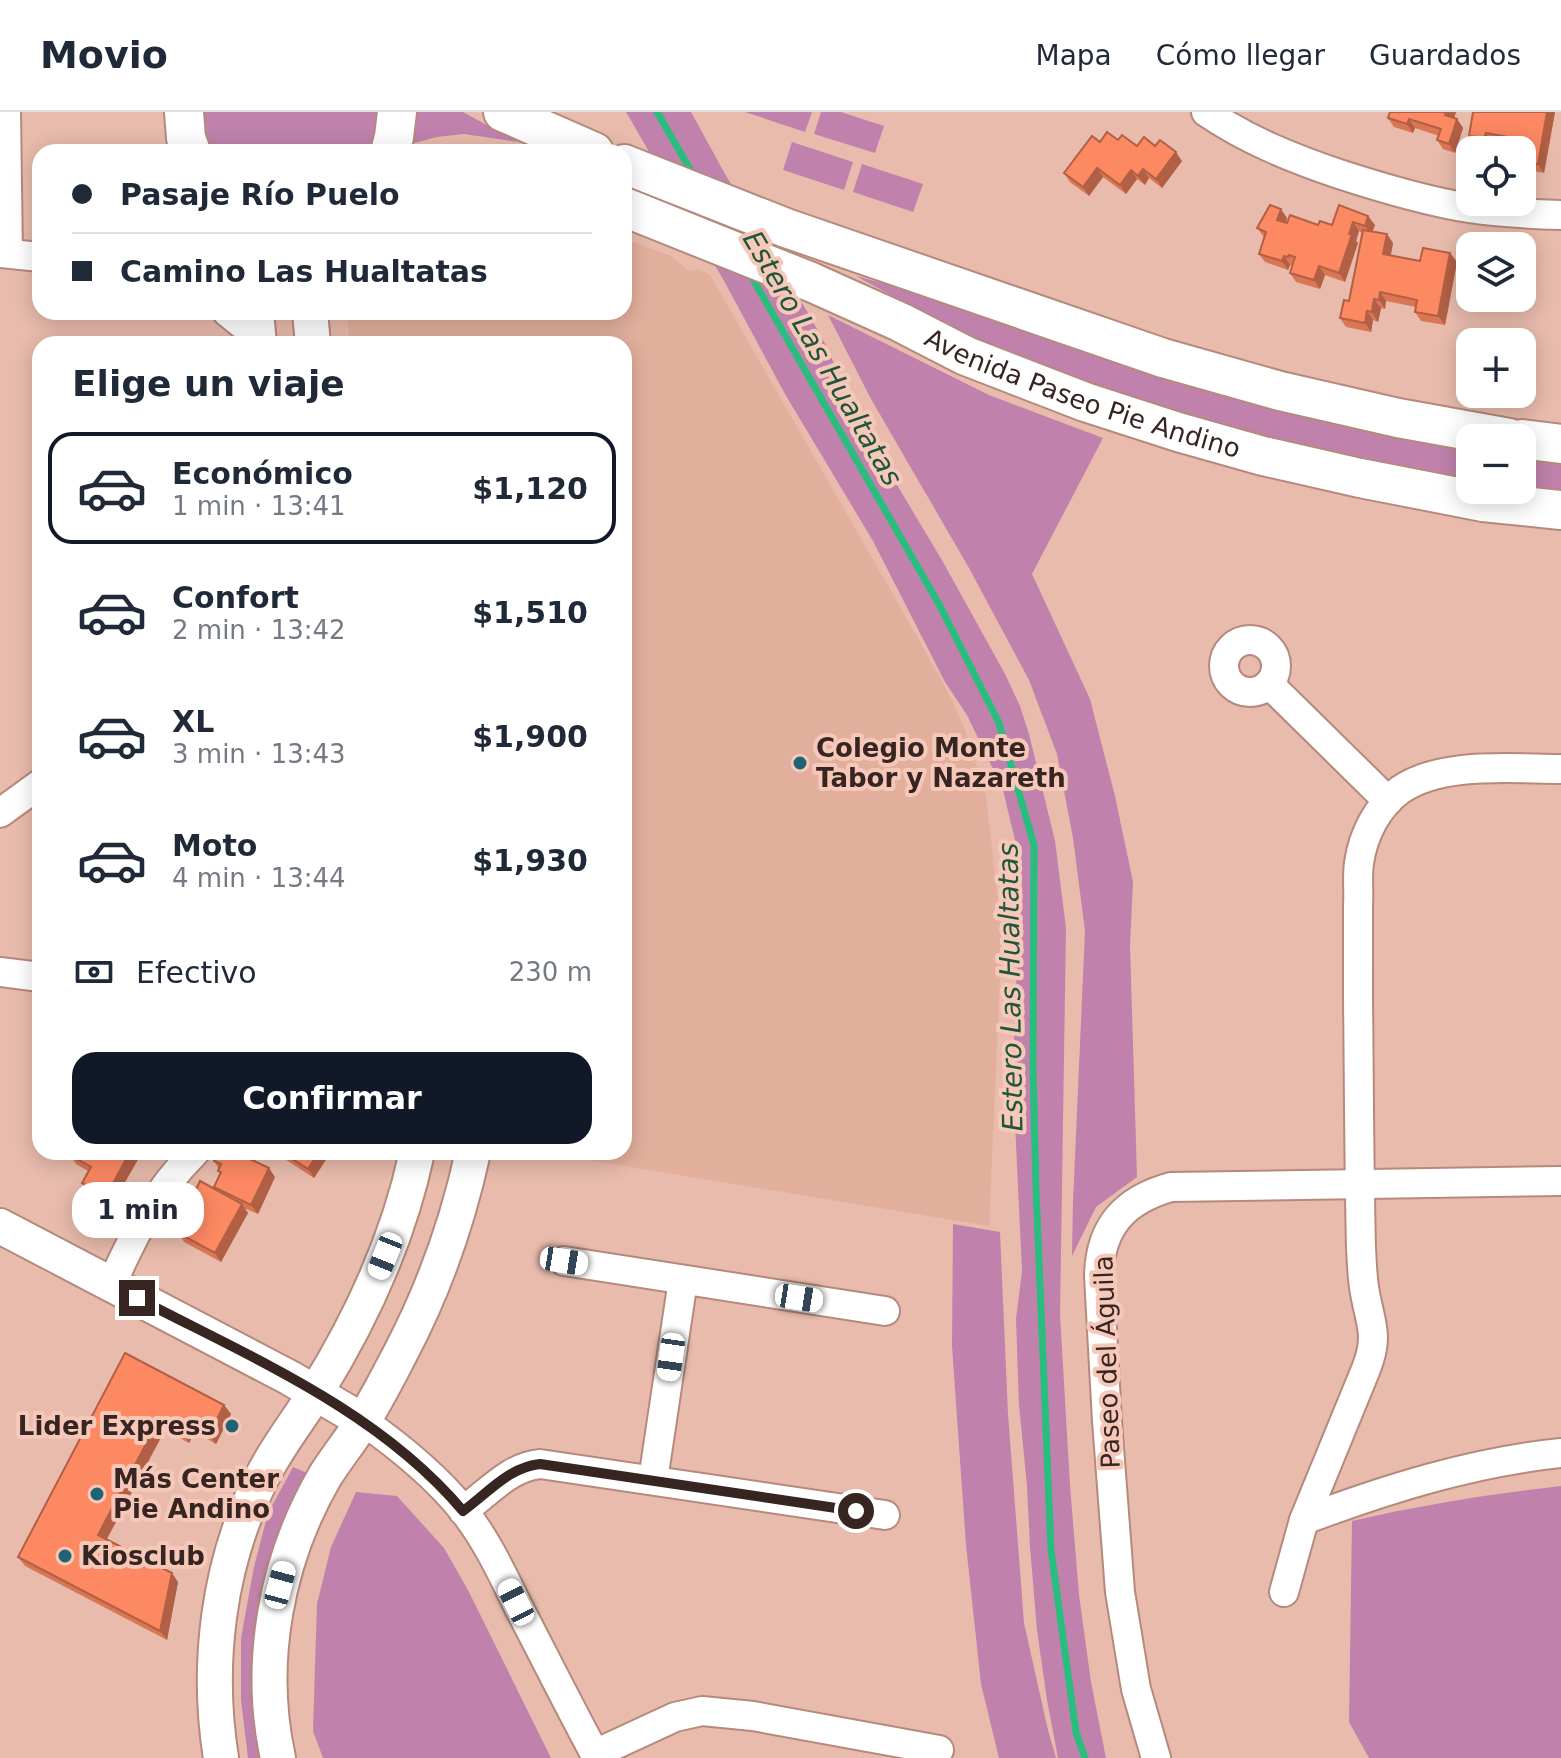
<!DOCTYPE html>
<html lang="es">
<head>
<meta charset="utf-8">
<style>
	body { margin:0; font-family:"DejaVu Sans",sans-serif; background:#f2f2f3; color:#1f2937; height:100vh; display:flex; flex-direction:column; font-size:30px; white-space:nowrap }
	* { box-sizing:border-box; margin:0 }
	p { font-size:26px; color:#747a83 }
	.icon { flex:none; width:44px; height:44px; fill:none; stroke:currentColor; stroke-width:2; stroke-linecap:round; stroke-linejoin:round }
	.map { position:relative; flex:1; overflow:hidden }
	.drawer { position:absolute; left:32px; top:224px; width:600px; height:824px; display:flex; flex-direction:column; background:#fff; border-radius:24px; box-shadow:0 4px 20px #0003 }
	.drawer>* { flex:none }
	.top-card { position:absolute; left:32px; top:32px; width:600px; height:176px; border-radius:24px; box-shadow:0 4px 20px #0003; display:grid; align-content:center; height:176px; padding:0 40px; background:#fff }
	.controls { position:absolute; left:1456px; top:24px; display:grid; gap:16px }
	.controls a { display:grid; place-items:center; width:80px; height:80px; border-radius:16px; background:#fff; box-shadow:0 4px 20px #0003; font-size:40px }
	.end { position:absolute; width:36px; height:36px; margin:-18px; border:10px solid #362520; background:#fff; box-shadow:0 0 0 4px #fff }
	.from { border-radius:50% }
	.bubble { position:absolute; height:56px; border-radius:24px; background:#fff; box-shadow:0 4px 20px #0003; font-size:26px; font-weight:600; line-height:56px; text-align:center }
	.car { position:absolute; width:24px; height:48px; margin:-24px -12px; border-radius:10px; box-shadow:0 0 6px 2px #0007; background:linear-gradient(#fff 24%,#345 0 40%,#fff 0 76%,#345 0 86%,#fff 0) }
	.top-card b { display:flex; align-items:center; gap:28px; height:76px; font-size:30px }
	.top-card b+b { border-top:2px solid #e0e1e3 }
	.top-card i { width:20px; height:20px; background:#1f2937 }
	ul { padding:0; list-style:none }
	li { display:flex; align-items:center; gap:24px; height:112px; margin:0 16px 12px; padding:0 24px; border:4px solid transparent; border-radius:24px }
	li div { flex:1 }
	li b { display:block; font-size:30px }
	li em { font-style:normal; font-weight:600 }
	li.current { border-color:#111827 }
	li>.icon { width:72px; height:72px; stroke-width:1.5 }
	h2 { padding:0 40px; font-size:36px; line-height:96px }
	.pay { display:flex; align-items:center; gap:20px; height:88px; padding:0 40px; font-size:30px }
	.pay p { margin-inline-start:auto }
	.cta { display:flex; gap:16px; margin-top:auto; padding:16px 40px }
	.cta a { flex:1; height:92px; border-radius:24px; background:#111827; color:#fff; font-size:32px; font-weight:600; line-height:92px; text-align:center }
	header { display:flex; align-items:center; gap:48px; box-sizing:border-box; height:112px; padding:0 40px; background:#fff; border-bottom:2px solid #e0e1e3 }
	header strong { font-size:38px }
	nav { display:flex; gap:44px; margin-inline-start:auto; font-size:28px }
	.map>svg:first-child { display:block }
	.built { fill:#e2af9d }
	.green { fill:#c082ac }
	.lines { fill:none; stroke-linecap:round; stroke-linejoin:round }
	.stream { stroke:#29bd7e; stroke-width:7 }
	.minor-casing { stroke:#b58a7c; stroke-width:32 }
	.tertiary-casing { stroke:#b58a7c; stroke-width:38 }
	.secondary-casing { stroke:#b58a7c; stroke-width:42 }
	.minor { stroke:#fff; stroke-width:28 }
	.tertiary { stroke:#fff; stroke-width:34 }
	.secondary { stroke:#fff; stroke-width:38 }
	.wall { fill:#da7654 }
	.shaded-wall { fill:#b16045 }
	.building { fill:#fd8962; stroke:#b16045; stroke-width:2 }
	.route { stroke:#362520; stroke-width:10 }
	.poi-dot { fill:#1f6375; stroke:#f6c8b9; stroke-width:3 }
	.labels { text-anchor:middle; stroke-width:8; stroke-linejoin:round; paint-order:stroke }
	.street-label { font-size:26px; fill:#362520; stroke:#f6c8b9 }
	.poi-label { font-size:26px; font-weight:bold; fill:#362520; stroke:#f6c8b9; text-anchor:start }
	.water-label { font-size:28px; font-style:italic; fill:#1f553a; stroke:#f6c8b9 }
</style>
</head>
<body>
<header>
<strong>Movio</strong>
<nav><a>Mapa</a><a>Cómo llegar</a><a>Guardados</a></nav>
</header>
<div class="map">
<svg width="1561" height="1646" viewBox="0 0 1561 1646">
	<rect width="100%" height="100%" fill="#e8bbac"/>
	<polygon class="built" points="624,127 671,144 689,159 698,157 710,163 918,526 951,586 965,618 986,684 1002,824 989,1114 540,1040 624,1040 624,232 350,232 348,214 349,200 624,200"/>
	<g class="green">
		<polygon points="194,0 386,0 378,40 203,40"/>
		<polygon points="411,0 463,0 518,30 464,22 437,25 407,33"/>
		<polygon points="626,0 691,0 725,62 808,201 827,235 848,285 866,321 943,450 1005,562 1020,594 1029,622 1055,729 1066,816 1060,1203 1070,1373 1079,1483 1091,1570 1106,1646 1058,1646 1047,1588 1037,1518 1030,1435 1027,1374 1019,1293 1016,1207 1022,1159 1015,1011 1014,909 1022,775 1020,749 1003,678 967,603 945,570 873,429 785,282 723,167"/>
		<polygon points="745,0 812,0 805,20"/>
		<polygon points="821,0 841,0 884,14 875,41 814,22"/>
		<polygon points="792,30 853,50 844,78 783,58"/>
		<polygon points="862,52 923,72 913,100 853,80"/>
		<polygon points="856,164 1470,331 1470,373 1298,338 1002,244"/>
		<polygon points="828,203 989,283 1103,326 1032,462 1090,587 1115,684 1133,770 1130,833 1137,1065 1096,1095 1072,1144 1073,1090 1085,819 1073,726 1057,642 1029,568 969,456 871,287"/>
		<polygon points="1522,340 1561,344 1561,385 1522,378"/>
		<polygon points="953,1112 1000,1120 1008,1302 1024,1511 1048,1618 1056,1646 999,1646 981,1572 966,1433 952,1234"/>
		<polygon points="293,1355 307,1361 284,1408 268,1458 264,1646 248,1646 241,1588 241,1526 254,1455 268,1401"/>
		<path d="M 1561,1374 L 1561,1646 L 1369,1646 L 1349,1610 L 1352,1409 C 1421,1393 1491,1382 1561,1374 Z"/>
		<polygon points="356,1380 397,1384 444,1436 469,1480 551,1646 323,1646 313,1619 317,1492 331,1435"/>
	</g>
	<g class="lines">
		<g class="stream">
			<polyline points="657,0 694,64"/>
			<polyline points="750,162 940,494 999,611 1034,733 1033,954 1036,1076 1051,1438 1076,1620 1085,1646"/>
		</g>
		<g class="minor-casing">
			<g id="minor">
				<polyline points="6,0 8,141"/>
				<path d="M 1206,0 C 1247,28 1292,46 1339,62 C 1382,76 1425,89 1469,96 C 1500,101 1530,102 1561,103"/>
				<polyline points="0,141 40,145"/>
				<polyline points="227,200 257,224"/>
				<circle cx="1250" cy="554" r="26"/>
				<polyline points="1269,572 1388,689"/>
				<polyline points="0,701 40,672"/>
				<polyline points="0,860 40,865"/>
				<polyline points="564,1149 885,1199"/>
				<path d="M 111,1173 C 135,1121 154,1081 195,1040"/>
				<path d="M 363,1309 C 400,1335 435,1363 463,1398 C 486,1427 502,1461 518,1494 C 544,1544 570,1596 597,1646"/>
				<polyline points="653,1368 683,1168"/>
				<path d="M 463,1399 C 488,1381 509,1355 540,1352 L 885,1403"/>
				<path d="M 1304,1408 C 1387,1377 1472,1350 1561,1341"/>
				<path d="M 1284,1480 L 1304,1408 L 1366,1257 C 1379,1224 1371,1214 1365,1181 C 1362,1166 1362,1151 1361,1136 C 1359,1052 1359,969 1358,885 C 1358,855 1358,824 1358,794 C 1359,780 1357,765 1359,751 C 1363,723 1377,695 1400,678 C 1442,649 1511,657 1561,657"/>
				<polyline points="595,1642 675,1605 702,1599 753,1604 939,1638"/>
				<path d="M 1156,1646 L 1136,1577 L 1120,1480 L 1107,1309 L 1099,1164 C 1100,1115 1124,1088 1171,1075 L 1561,1069"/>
			</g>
		</g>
		<g class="tertiary-casing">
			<g id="tertiary">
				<polyline points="256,200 259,232"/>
				<polyline points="310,200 313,232"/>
				<polyline points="0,1114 290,1266 363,1309"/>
				<path d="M 221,1646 C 206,1553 218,1452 261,1367 C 276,1336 298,1309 316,1280 C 362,1206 399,1125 417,1040"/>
				<path d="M 278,1646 C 257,1551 276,1448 325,1364 C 337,1345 351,1328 363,1309 C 377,1287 389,1263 401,1240 C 434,1177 458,1109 473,1040"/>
			</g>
		</g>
		<g class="secondary-casing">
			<g id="secondary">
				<polyline points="184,0 186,26 191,40"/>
				<polyline points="503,0 594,40"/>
				<polyline points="390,40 394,25 397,0"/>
				<polyline points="624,52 786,116 1163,246 1280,279 1398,306 1509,326"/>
				<path id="s1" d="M 624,95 L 811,170 L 900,210 L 966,244 L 1085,290 L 1178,320 L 1263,344 L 1360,366 L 1483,390 L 1561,398"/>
				<polyline points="1522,327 1561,332"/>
			</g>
		</g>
		<use href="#minor" class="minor"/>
		<use href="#tertiary" class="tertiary"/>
		<use href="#secondary" class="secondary"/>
	</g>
	<g class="wall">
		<polygon points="1390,0 1456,0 1454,6 1457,7 1463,16 1455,41 1443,37 1437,28 1439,24 1415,16 1413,21 1394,15 1388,6"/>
		<polygon points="1555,0 1544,61 1523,57 1522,38 1517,34 1492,30 1491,36 1475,33 1469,24"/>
		<polygon points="1118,28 1137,34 1155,34 1182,49 1162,76 1149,66 1145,73 1137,67 1126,82 1103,65 1089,84 1070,70 1064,61 1100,30"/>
		<polygon points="1339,93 1375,113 1372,120 1393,131 1391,143 1420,149 1450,141 1457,150 1445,213 1421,209 1415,200 1416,195 1386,189 1385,197 1381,196 1378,210 1373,208 1371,220 1346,215 1340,206 1349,189 1362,121 1359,119 1356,129 1358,131 1345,170 1325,163 1320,177 1296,170 1290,161 1292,154 1290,153 1288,158 1265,150 1259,142 1264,125 1257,116 1287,106 1286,110 1332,113"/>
		<polygon points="274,1040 331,1040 314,1066"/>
		<polygon points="141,1042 112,1093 88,1080 82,1071 88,1059 76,1052 70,1043"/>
		<polygon points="214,1049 275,1065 258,1102 244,1096 248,1101 221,1150 184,1130 178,1121 182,1114 176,1111 170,1102 182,1089 195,1080 216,1078 214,1075 220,1062 218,1059 219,1057"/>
		<polygon points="125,1241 224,1293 231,1302 216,1332 195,1320 189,1331 165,1318 107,1427 178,1470 167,1528 25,1454 18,1445"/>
	</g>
	<g class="shaded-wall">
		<polygon points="1446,0 1456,0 1452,12 1445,3"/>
		<polygon points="1547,0 1555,0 1544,61 1538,52"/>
		<polygon points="1409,7 1415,16 1413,21 1407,12"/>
		<polygon points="1457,7 1463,16 1455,41 1449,32"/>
		<polygon points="1486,21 1492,30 1491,36 1484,26"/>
		<polygon points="1176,40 1182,49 1162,76 1156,67"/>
		<polygon points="1097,56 1103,65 1089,84 1083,75"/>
		<polygon points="1143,57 1149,66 1145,73 1138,64"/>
		<polygon points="1131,58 1137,67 1126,82 1120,73"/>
		<polygon points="1281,97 1287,106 1284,117 1277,108"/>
		<polygon points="1368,104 1375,113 1371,123 1365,114"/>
		<polygon points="1353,110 1359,119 1356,129 1358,131 1345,170 1339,161"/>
		<polygon points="1387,122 1393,131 1389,151 1383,142"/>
		<polygon points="1450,141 1457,150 1445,213 1438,204"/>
		<polygon points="1284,144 1290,153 1288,158 1282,149"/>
		<polygon points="1319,154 1325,163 1320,177 1314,168"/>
		<polygon points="1380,180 1386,189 1385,197 1379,188"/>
		<polygon points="1374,187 1381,196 1378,210 1372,200"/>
		<polygon points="1367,199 1373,208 1371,220 1365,211"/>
		<polygon points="130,1040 140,1040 141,1042 112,1093 106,1084"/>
		<polygon points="319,1040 331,1040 314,1066 308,1057"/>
		<polygon points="269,1056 275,1065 258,1102 251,1093"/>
		<polygon points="242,1092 248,1101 221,1150 215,1141"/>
		<polygon points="224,1293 231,1302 216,1332 209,1323"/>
		<polygon points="158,1309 165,1318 104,1432 98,1423"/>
		<polygon points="188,1311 195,1320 189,1331 183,1322"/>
		<polygon points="172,1461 178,1470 167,1528 160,1519"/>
	</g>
	<g class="building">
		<polygon points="1390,0 1446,0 1445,3 1457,7 1449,32 1437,28 1441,17 1409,7 1407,12 1388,6"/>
		<polygon points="1473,0 1547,0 1538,52 1522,49 1522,38 1518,38 1520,30 1514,29 1514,26 1486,21 1484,26 1469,24"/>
		<polygon points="1107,20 1118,28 1122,23 1137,34 1144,25 1155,34 1160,28 1176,40 1156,67 1143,57 1138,64 1131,58 1120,73 1097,56 1083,75 1064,61 1092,24 1100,30"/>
		<polygon points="1270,93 1281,97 1277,108 1287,111 1290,103 1318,113 1320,109 1332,113 1339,93 1368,104 1365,114 1353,110 1349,122 1352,122 1339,161 1319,154 1314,168 1290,161 1295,145 1289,143 1288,145 1284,144 1282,149 1259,142 1266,120 1257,116"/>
		<polygon points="1363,118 1387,122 1383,142 1420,149 1423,136 1450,141 1438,204 1415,200 1417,188 1380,180 1379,188 1374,187 1372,200 1367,199 1365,211 1340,206 1344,188 1349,189"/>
		<polygon points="71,1040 130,1040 106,1084 82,1071 91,1055 70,1043"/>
		<polygon points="218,1040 235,1040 269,1056 251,1093 214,1075 221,1060 218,1059 221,1052 214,1049"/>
		<polygon points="282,1040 319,1040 308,1057"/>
		<polygon points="200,1069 242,1092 215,1141 178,1121 184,1109 170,1102 178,1087 182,1089 189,1077 195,1080"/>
		<polygon points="125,1241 224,1293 209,1323 188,1311 183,1322 158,1309 98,1423 172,1461 160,1519 18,1445"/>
	</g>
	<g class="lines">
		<path class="route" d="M 137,1186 C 252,1246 378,1298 463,1399 C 488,1381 509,1355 540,1352 L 856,1399"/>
	</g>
	<g class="poi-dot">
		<circle cx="800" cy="651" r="8"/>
		<circle cx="232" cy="1314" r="8"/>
		<circle cx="97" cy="1382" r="8"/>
		<circle cx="65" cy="1444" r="8"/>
	</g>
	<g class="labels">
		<g class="street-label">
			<text dy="9" stroke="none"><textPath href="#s1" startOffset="496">Avenida Paseo Pie Andino</textPath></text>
			<text transform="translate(1107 1250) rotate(-92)" y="9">Paseo del Águila</text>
		</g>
		<g class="poi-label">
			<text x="816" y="645">Colegio Monte<tspan x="816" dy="30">Tabor y Nazareth</tspan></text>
			<text x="216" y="1323" text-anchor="end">Lider Express</text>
			<text x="113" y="1376">Más Center<tspan x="113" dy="30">Pie Andino</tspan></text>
			<text x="81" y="1453">Kiosclub</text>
		</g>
		<g class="water-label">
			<text transform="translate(823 246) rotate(60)" y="10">Estero Las Hualtatas</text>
			<text transform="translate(1010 875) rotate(-91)" y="10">Estero Las Hualtatas</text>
		</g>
	</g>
</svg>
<div class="controls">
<a><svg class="icon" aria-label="locate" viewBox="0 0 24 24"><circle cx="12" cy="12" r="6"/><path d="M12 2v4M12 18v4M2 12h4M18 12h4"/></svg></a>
<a><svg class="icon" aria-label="layers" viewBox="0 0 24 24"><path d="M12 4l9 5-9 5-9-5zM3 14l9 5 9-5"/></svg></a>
<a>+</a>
<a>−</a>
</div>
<i class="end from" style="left:856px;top:1399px"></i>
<i class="end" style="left:137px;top:1186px"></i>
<div class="bubble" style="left:72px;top:1070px;width:132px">1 min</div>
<i class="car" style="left:385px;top:1144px;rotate:202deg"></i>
<i class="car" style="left:564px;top:1149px;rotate:99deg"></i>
<i class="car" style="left:799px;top:1186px;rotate:99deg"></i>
<i class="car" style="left:671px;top:1245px;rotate:188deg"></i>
<i class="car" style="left:280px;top:1473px;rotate:15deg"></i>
<i class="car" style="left:516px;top:1490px;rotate:333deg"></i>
<div class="top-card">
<b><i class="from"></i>Pasaje Río Puelo</b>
<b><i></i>Camino Las Hualtatas</b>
</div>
<section class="drawer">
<h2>Elige un viaje</h2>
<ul>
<li class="current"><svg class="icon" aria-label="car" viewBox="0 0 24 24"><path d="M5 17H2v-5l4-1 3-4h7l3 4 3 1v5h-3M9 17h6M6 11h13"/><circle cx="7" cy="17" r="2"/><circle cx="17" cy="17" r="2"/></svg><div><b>Económico</b><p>1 min · 13:41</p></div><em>$1,120</em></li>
<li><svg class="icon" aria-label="car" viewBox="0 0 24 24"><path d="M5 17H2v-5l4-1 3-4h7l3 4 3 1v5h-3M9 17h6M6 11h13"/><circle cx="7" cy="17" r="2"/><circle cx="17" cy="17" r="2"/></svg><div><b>Confort</b><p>2 min · 13:42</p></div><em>$1,510</em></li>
<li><svg class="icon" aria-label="car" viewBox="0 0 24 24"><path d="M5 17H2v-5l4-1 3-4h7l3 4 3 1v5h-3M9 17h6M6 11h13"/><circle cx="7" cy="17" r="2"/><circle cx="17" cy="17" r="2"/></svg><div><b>XL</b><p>3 min · 13:43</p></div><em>$1,900</em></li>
<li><svg class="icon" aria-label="car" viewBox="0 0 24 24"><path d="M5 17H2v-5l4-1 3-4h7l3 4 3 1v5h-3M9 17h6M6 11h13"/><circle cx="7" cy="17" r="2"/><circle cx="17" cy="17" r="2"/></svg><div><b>Moto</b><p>4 min · 13:44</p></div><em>$1,930</em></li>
</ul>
<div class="pay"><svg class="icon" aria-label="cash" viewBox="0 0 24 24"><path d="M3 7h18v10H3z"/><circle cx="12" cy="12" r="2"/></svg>Efectivo<p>230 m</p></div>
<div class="cta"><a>Confirmar</a></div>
</section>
</div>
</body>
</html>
